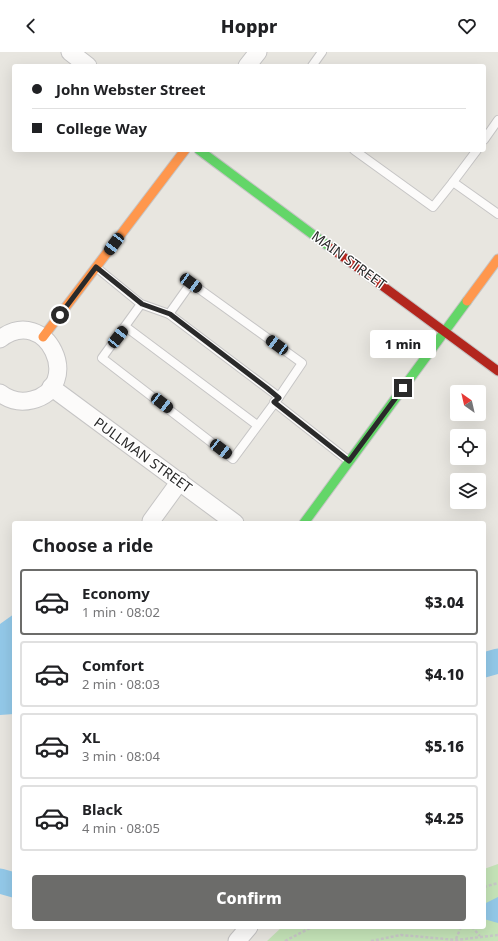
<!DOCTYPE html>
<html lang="en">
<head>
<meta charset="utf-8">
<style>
	body { margin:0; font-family:"Noto Sans",sans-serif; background:#f2f2f2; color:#202124; height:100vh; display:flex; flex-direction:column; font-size:15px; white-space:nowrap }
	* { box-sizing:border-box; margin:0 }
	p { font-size:13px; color:#757577 }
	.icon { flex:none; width:22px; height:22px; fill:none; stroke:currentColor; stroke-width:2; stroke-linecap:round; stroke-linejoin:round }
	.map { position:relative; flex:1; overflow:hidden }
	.drawer { position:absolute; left:12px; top:469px; width:474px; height:408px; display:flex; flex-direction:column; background:#fff; border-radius:4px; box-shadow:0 4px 16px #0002 }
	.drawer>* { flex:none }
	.guide { position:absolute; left:12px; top:12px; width:474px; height:88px; border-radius:4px; box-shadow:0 4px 16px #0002; display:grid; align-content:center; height:88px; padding:0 20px; background:#fff }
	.needle { width:26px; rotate:326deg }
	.fabs { position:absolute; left:450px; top:333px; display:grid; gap:8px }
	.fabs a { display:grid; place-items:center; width:36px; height:36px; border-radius:4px; background:#fff; box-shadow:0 4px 16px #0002; font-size:20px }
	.end { position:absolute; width:18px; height:18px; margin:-9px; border:5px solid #2a2a2a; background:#fff; box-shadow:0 0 0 2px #fff }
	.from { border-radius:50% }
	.bubble { position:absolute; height:28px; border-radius:4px; background:#fff; box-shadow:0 4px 16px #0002; font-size:13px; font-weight:800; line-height:28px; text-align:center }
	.car { position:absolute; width:12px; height:24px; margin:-12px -6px; border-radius:5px; box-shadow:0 0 3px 1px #0007; background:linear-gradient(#222 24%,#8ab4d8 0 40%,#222 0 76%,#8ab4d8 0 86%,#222 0) }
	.guide b { display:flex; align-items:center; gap:14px; height:38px; font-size:15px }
	.guide b+b { border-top:1px solid #e0e0e0 }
	.guide i { width:10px; height:10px; background:#202124 }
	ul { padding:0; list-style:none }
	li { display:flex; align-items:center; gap:12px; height:66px; margin:0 8px 6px; padding:0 12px; border:2px solid #e0e0e0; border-radius:4px }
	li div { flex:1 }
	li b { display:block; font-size:15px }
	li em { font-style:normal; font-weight:800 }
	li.current { border-color:#6c6c6a }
	li>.icon { width:36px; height:36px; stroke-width:1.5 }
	h2 { padding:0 20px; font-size:18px; line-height:48px }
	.cta { display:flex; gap:8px; margin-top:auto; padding:8px 20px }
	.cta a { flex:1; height:46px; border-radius:4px; background:#6c6c6a; color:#fff; font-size:16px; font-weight:800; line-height:46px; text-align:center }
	header { display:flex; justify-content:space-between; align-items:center; height:52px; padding:0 20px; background:#fff; font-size:18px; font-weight:800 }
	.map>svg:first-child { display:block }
	.green { fill:#c5e4b8 }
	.water { fill:#93c9e9 }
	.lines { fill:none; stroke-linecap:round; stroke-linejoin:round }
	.river { stroke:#93c9e9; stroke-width:25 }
	.lane-casing { stroke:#c6c5c5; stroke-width:10 }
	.street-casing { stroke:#c6c5c5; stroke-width:19 }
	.fast-casing { stroke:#c6c5c5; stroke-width:11 }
	.slow-casing { stroke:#c6c5c5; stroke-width:11 }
	.jam-casing { stroke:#c6c5c5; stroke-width:11 }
	.path { stroke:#c8c8c7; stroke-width:2.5; stroke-dasharray:3 2; stroke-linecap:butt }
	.lane { stroke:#fcfbfa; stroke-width:8 }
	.street { stroke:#fcfbfa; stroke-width:17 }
	.fast { stroke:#63d668; stroke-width:9 }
	.slow { stroke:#ff974d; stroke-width:9 }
	.jam { stroke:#b3261e; stroke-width:9 }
	.route { stroke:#2a2a2a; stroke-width:5 }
	.labels { text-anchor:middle; stroke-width:3; stroke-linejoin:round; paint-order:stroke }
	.street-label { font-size:14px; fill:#2a2a2a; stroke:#fff }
</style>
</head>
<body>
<header><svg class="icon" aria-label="back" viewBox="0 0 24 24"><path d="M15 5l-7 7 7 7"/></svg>Hoppr<svg class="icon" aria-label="heart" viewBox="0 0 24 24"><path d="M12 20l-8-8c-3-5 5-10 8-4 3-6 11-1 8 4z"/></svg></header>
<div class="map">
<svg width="498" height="889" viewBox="0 0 498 889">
	<rect width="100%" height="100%" fill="#e8e6e0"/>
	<polygon class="green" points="498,812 498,889 267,889 282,875 484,875 484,817"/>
	<g class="water">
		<polygon points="14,562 14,662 0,663 0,572"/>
		<polygon points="498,845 498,871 484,867 484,852"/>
	</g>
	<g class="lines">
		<g class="river">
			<polyline points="484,613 498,609"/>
			<polyline points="0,829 14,833"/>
		</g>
		<g class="lane-casing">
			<g id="lane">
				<polyline points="312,14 322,0"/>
				<polyline points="484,88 498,68"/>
				<polyline points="354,98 433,155 453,130"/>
				<polyline points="477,98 453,130 498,162"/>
				<polyline points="97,216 141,252 102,306 233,407 279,345 302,311 191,231 169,262 141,252"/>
				<polyline points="169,262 279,345"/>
				<polyline points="126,275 257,373"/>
				<polyline points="274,350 349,409"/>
			</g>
		</g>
		<g class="street-casing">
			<g id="street">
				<polyline points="70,0 88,14"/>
				<polyline points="247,14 258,0"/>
				<path d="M 0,287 C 47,251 85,335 32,348 C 20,351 9,348 0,341"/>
				<polyline points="51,335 235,471"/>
				<polyline points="151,469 180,429"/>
				<polyline points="237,889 249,875"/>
			</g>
		</g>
		<g class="fast-casing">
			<g id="fast">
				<polyline points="199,98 331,196"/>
				<polyline points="304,471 467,249"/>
			</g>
		</g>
		<g class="slow-casing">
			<g id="slow">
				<polyline points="467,249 498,207"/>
				<polyline points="43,285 185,98"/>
			</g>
		</g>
		<g class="jam-casing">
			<polyline id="jam" points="331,196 498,319"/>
		</g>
		<g class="path">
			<polyline points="484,835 498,831"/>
			<polyline points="472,875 480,884"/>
			<polyline points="456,887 461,875"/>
			<polyline points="285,889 312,875"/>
			<polyline points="371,889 401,883 456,888 498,883"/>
		</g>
		<use href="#lane" class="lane"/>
		<use href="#street" class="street"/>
		<use href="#fast" class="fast"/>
		<use href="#slow" class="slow"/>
		<use href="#jam" class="jam"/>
	</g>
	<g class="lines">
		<polyline class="route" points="60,263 96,215 142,252 170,262 267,336 279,346 274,350 349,409 403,336"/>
	</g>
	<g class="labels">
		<g class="street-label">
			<text transform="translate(349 208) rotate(36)" y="5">MAIN STREET</text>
			<text transform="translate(143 403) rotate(36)" y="5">PULLMAN STREET</text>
		</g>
	</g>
</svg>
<div class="fabs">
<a><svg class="needle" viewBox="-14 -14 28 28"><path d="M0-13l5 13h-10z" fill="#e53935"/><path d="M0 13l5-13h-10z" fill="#757577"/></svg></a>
<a><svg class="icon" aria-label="locate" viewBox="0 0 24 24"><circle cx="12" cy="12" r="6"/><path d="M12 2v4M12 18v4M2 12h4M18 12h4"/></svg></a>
<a><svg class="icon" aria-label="layers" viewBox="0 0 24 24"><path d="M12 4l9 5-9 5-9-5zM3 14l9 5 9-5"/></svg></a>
</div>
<i class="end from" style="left:60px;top:263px"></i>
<i class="end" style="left:403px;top:336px"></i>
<div class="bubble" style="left:370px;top:278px;width:66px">1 min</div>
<i class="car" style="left:114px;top:192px;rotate:217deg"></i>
<i class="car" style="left:191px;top:231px;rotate:126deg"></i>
<i class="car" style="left:118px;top:285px;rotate:38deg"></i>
<i class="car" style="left:277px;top:293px;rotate:306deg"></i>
<i class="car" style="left:162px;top:351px;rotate:128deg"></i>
<i class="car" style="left:221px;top:397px;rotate:128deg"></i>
<div class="guide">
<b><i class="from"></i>John Webster Street</b>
<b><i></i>College Way</b>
</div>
<section class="drawer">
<h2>Choose a ride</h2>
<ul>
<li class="current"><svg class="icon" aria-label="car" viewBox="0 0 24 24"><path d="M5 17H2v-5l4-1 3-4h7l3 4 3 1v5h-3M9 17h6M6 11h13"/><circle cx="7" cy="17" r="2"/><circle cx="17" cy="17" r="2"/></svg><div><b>Economy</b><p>1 min · 08:02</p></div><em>$3.04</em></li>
<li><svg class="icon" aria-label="car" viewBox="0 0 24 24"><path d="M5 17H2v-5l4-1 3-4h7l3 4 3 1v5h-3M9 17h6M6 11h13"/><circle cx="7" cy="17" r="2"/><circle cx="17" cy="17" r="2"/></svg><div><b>Comfort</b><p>2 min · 08:03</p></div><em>$4.10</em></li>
<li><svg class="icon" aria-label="car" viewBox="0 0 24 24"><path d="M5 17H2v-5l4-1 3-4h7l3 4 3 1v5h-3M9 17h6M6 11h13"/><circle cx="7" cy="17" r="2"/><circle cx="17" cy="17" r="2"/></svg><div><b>XL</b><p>3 min · 08:04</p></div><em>$5.16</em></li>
<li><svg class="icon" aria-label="car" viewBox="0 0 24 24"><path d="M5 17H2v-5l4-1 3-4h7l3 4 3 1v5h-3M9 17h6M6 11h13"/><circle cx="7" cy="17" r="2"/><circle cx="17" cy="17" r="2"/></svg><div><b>Black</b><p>4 min · 08:05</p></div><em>$4.25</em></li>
</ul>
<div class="cta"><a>Confirm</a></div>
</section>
</div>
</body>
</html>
